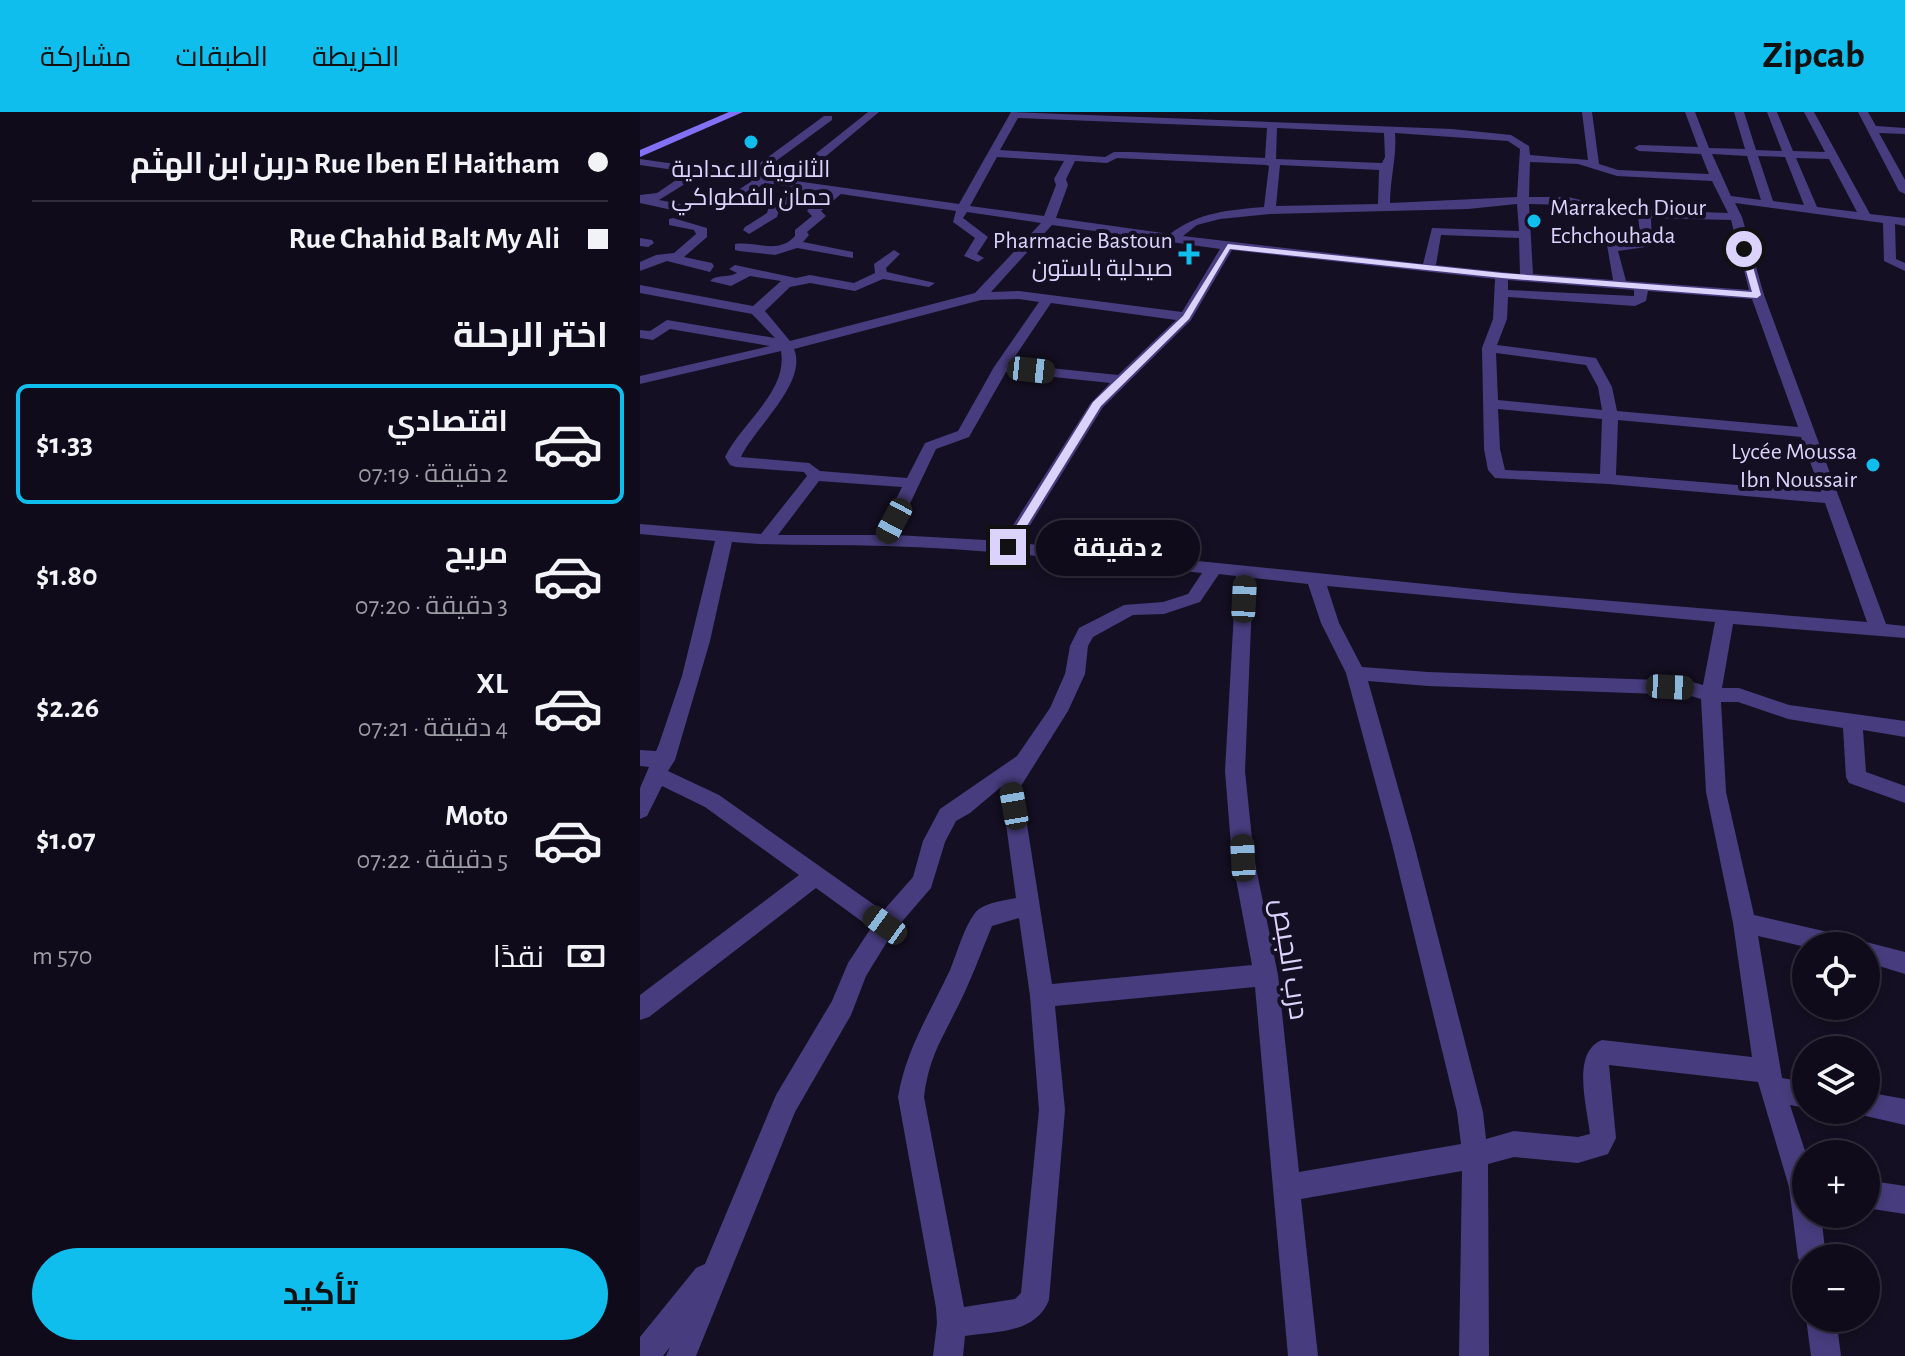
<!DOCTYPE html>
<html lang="ar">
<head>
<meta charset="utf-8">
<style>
	body { margin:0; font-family:"Alegreya Sans",Cairo,sans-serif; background:#1d1927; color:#f1f3f6; direction:rtl; height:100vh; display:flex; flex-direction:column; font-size:30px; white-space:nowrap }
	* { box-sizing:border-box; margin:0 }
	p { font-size:26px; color:#9b9ba2 }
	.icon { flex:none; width:44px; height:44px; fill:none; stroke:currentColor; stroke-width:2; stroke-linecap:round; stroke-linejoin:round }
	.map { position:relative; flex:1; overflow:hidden; direction:ltr }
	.panel { display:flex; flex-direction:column; background:#0f0b1a; width:640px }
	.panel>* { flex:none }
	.guide { display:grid; align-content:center; height:176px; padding:0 32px; background:#0f0b1a }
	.controls { position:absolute; left:1152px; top:820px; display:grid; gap:16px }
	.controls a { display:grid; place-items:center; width:88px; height:88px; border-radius:50%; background:#0f0b1a; box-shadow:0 4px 12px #0003,0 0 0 2px #2f2b39; font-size:40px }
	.end { position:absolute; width:36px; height:36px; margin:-18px; border:10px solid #dcd3fc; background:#111; box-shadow:0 0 0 4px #111 }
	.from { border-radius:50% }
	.bubble { position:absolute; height:56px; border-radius:28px; background:#0f0b1a; box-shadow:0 4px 12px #0003,0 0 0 2px #2f2b39; font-size:26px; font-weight:700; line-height:56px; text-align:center; direction:rtl }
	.car { position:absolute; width:24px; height:48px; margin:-24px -12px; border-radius:10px; box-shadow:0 0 6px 2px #0007; background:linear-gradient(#222 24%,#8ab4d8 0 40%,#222 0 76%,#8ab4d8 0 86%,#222 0) }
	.guide b { display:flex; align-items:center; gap:28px; height:76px; font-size:30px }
	.guide b+b { border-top:2px solid #2f2b39 }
	.guide i { width:20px; height:20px; background:#f1f3f6 }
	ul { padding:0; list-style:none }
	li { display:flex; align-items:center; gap:24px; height:120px; margin:0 16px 12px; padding:0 16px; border:4px solid transparent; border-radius:12px }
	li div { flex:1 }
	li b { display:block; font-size:30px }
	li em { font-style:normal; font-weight:700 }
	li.current { border-color:#0fbeec }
	li>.icon { width:72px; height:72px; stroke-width:1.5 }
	h2 { padding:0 32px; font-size:36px; line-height:96px }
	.pay { display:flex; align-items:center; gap:20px; height:88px; padding:0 32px; font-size:30px }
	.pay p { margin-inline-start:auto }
	.cta { display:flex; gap:16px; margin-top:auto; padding:16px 32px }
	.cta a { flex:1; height:92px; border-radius:48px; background:#0fbeec; color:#111; font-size:32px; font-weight:700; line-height:92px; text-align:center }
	header { display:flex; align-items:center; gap:48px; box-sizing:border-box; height:112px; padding:0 40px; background:#0fbeec; color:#111 }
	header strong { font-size:38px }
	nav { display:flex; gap:44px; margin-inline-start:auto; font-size:28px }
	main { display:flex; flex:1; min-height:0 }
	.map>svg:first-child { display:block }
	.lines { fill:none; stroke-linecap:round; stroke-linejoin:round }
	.street { fill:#473d7e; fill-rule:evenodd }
	.secondary { fill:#8270f6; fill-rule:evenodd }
	.route { fill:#dcd3fc }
	.poi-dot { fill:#0fbeec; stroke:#140f22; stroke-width:3 }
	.labels { text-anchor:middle; stroke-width:8; stroke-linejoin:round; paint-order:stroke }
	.far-poi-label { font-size:24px; fill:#dcd3fc; stroke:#140f22; text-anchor:end }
	.street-label { font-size:28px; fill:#dcd3fc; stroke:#140f22 }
</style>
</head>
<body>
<header>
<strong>Zipcab</strong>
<nav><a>الخريطة</a><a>الطبقات</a><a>مشاركة</a></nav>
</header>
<main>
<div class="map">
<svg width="1265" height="1244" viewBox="0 0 1265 1244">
	<rect width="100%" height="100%" fill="#140f22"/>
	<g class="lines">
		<g class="street">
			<path d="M 228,0 L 239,0 L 156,69 L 319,92 L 371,0 L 812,17 L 871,23 L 889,34 L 890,43 L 948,48 L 942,0 L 952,0 L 959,52 L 978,58 L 1069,62 L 1061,42 L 999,39 L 994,36 L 999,33 L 1058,35 L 1045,0 L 1055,0 L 1069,36 L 1105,37 L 1094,0 L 1104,0 L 1116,38 L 1142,39 L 1127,0 L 1137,0 L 1153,39 L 1185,40 L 1164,0 L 1174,0 L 1230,102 L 1265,106 L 1265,114 L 1255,112 L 1256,147 L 1265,151 L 1265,159 L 1244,149 L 1243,111 L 1095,91 L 1102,105 L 1124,183 L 1246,512 L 1265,514 L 1265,526 L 1093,512 L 1082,576 L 1099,576 L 1149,593 L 1265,609 L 1265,625 L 1223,618 L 1226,660 L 1265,674 L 1265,691 L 1209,671 L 1206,665 L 1203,616 L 1148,607 L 1098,590 L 1081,590 L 1086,680 L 1114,803 L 1205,824 L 1213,827 L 1217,834 L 1166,835 L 1118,824 L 1142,966 L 1166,970 L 1166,996 L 1150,993 L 1166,1042 L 1166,1102 L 1181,1102 L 1186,1146 L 1166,1146 L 1166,1158 L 1158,1146 L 1149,1075 L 1118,970 L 969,953 L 976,1026 L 968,1042 L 938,1051 L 874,1045 L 848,1052 L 849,1244 L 819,1244 L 822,1059 L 661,1087 L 678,1244 L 648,1244 L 615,875 L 415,894 L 425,998 L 409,1188 C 395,1222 357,1219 325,1224 L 323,1244 L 293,1244 L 297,1211 L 296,1196 L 258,985 C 266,937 290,901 310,858 C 317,841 324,815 335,801 C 344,790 364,789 376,786 L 361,675 L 330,701 L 316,709 L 305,730 L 291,776 L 253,820 L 226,864 L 211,903 L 155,1000 L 56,1244 L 26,1244 L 30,1235 L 23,1244 L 0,1244 L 0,1225 L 56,1156 L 65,1152 L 136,983 L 192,889 L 208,851 L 231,816 L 176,776 L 9,905 L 0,908 L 0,883 L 159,763 L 65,695 L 22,674 L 7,704 L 0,707 L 0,676 L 9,655 L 0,654 L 0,638 L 16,639 L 19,632 L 42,564 L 75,429 L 0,422 L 0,412 L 121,422 L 167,364 L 164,360 L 96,355 L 90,353 L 85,345 C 101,311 148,280 141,239 L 0,272 L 0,264 L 130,234 L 30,217 L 13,228 L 0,226 L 0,218 L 10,219 L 27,208 L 135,226 L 112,202 L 0,181 L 0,173 L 113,194 L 141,169 L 110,164 L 91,174 L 70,169 C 76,162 88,166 97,161 L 89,157 L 95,153 L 156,166 L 170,163 L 214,171 L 235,161 L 234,152 L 254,138 L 260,142 L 246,156 L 247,160 L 295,171 L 289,175 L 243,167 L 215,179 L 170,171 L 150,175 L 125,199 L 150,229 L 335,181 L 401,111 L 327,100 L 323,106 L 348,125 L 337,142 L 344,146 L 338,150 L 324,144 L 335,126 L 313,110 L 316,99 L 201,82 L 181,99 L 186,104 L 167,120 L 169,123 L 163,130 L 213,140 L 213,146 L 157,136 L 135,143 L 99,139 L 95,138 L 95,132 C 117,129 138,143 155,124 L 155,118 L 172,104 L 167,99 L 169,96 L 189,80 L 166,77 L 139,98 L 137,105 L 109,122 L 103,118 L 105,115 L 127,101 L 129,94 L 154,75 L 125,71 L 98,88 L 61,88 L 57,87 L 57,83 L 92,82 L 112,69 L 61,62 L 19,88 L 45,93 L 45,99 L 41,100 L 0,91 L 0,83 L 17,81 L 48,60 L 0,53 L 0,47 L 105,62 L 184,4 L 192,4 L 192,8 L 117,63 L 144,67 ZM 378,6 L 627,16 L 625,46 L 491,40 L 474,40 L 465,45 L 360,38 ZM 637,16 L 744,21 L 745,45 L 742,51 L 636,47 ZM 755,21 L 868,29 L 880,37 L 877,85 L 750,91 C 750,66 757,45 755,21 ZM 1072,42 L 1107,44 L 1121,88 L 1091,84 ZM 1118,44 L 1145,45 L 1164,93 L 1133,89 ZM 357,45 L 424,49 L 414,67 L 416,73 L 404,104 L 330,94 ZM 477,46 L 626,53 L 629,54 L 624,95 C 589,98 559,100 530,122 L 416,106 L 428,73 L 426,67 L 435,49 L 467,51 ZM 1156,46 L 1189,47 L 1217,100 L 1177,95 ZM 890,50 L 938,52 L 977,64 L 1072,69 L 1088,101 L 1004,98 L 966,94 L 928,85 L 889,85 ZM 640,53 L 739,58 L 738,92 L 636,94 ZM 877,92 L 879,119 L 792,116 L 783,152 L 543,124 L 557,113 L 580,107 L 630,102 L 828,97 ZM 889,92 L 928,93 L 998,105 L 1001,128 L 967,133 L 973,168 L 893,162 ZM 1011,106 L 1091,108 L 1109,178 L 986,169 L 978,139 L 1012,134 ZM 412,113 L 580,137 L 542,200 L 379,179 L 351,180 ZM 801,123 L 879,126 L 880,162 L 796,153 ZM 592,138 L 855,167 L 853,207 L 842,236 L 844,337 L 848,358 L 855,366 L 968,372 L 1185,391 L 1227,510 L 874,481 L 379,431 L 463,295 L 551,208 ZM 868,168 L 994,178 L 994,184 L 868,178 ZM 1008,179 L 1112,187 L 1158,315 L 977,299 L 972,275 L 956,246 L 857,233 L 867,207 L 868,185 L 995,194 L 1006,189 ZM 379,187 L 399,190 L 354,255 L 318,319 L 285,331 L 267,366 L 180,359 L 169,351 L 101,345 C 115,315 168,271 154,237 L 341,188 ZM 411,191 L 536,208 L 478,263 L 370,252 ZM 856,241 L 946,253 L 958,275 L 962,298 L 858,288 ZM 366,260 L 470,271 L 450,292 L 363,429 L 255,423 L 296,337 L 329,325 ZM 858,297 L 962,307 L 960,362 L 865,358 L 860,337 ZM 978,308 L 1161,325 L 1181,380 L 976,363 ZM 179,369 L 262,375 L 238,423 L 138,423 ZM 92,430 C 143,435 194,432 245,434 C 351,437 457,450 562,461 L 548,482 L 523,490 L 484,493 L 439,516 L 430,534 L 425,562 L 410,596 L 377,644 L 300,697 L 283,729 L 273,765 L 243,799 L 79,683 L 28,659 L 35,648 L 70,529 ZM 579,462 L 596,464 L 585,659 L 592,746 L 612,853 L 412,872 L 381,674 L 428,599 L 445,562 L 448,534 L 453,525 L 493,503 L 524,502 L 560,490 ZM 613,466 L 668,472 L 681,511 L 706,561 L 752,732 L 817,1000 L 821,1032 L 659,1060 L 638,863 L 614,746 L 605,659 ZM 687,474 L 1075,510 L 1063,573 L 1048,569 L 788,560 L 722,555 L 699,511 ZM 728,569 L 788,574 L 1048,583 L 1061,587 L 1066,680 L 1093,811 L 1112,945 L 962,928 C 931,940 947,995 950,1022 L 938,1025 L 874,1019 L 846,1027 L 843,1000 L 774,732 ZM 379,806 L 390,884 L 399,998 L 381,1181 L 375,1187 L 324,1195 L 284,985 C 289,948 298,934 314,902 C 329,874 340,843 352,814 Z"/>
			<polygon points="1218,0 1228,0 1236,14 1265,16 1265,22 1239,21 1265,68 1265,82 1259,79"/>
			<polygon points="33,106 67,116 67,125 44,145 72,151 74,154 70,160 27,149 0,159 0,150 16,143 34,141 56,122 54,118 29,113 29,107"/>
			<polygon points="0,126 12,128 14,131 8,135 0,134"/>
			<polygon points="1226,830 1265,840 1265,862 1226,850 1226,834 1217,834"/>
			<polygon points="1226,980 1265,987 1265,1013 1217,1002 1215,998 1226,998"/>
			<polygon points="1226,1068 1265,1074 1265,1102 1226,1096"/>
			<polygon points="1166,1206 1196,1206 1201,1244 1171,1244"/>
		</g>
		<polygon class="secondary" points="89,0 103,0 0,45 0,38"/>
	</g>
	<polygon class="route" points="588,132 862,161 1112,180 1100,137 1104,134 1108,137 1121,183 1117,186 862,166 590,137 549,207 461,294 372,438 364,438 363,435 453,290 543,204"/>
	<g class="poi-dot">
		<circle cx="111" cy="30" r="8"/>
		<circle cx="894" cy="109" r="8"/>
		<path d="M545 130h8v8h8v8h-8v8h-8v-8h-8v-8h8z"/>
		<circle cx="1233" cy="353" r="8"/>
	</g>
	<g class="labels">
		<g class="far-poi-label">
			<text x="111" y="65" text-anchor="middle">الثانوية الاعدادية<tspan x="111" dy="28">حمان الفطواكي</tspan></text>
			<text x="910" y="103" text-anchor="start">Marrakech Diour<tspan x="910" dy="28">Echchouhada</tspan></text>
			<text x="533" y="136">Pharmacie Bastoun<tspan x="533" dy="28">صيدلية باستون</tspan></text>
			<text x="1217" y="347">Lycée Moussa<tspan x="1217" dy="28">Ibn Noussair</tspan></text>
		</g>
		<g class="street-label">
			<text transform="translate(651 847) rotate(81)" y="10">درب الجبص</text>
		</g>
	</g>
</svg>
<div class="controls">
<a><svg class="icon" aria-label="locate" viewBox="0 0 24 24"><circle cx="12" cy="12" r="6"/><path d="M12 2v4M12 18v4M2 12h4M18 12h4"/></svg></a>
<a><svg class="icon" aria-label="layers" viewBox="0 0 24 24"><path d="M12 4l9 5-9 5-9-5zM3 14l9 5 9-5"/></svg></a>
<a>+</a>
<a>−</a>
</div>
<i class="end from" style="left:1104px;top:137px"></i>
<i class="end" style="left:368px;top:435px"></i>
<div class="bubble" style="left:396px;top:408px;width:164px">2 دقيقة</div>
<i class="car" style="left:391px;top:258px;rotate:96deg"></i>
<i class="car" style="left:254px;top:409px;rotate:208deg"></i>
<i class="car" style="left:604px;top:487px;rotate:3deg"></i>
<i class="car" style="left:1030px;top:575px;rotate:93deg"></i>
<i class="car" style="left:374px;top:694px;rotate:350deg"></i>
<i class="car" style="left:603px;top:746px;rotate:357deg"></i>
<i class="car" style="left:245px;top:813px;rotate:306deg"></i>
</div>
<section class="panel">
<div class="guide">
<b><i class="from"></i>Rue Iben El Haitham دربن ابن الهثم</b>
<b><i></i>Rue Chahid Balt My Ali</b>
</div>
<h2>اختر الرحلة</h2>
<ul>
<li class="current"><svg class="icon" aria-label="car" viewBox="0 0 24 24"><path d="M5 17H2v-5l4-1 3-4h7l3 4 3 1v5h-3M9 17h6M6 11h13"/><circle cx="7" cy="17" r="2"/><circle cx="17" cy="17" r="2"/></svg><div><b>اقتصادي</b><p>2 دقيقة · 07:19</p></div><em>$1.33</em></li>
<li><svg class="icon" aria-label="car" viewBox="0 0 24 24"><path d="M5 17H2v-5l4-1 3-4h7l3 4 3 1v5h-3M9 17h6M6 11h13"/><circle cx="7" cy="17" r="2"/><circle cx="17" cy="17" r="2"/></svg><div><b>مريح</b><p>3 دقيقة · 07:20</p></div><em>$1.80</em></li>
<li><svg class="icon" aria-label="car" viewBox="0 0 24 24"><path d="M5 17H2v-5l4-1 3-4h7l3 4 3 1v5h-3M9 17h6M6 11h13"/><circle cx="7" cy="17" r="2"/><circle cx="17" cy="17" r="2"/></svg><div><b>XL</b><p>4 دقيقة · 07:21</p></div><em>$2.26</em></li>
<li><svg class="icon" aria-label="car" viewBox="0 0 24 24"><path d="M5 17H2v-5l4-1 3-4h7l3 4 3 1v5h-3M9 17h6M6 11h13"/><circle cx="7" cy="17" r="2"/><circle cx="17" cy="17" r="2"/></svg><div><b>Moto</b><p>5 دقيقة · 07:22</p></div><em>$1.07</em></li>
</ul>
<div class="pay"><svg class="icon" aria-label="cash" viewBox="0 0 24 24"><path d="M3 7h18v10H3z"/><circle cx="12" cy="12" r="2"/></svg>نقدًا<p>570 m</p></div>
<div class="cta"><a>تأكيد</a></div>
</section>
</main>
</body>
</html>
